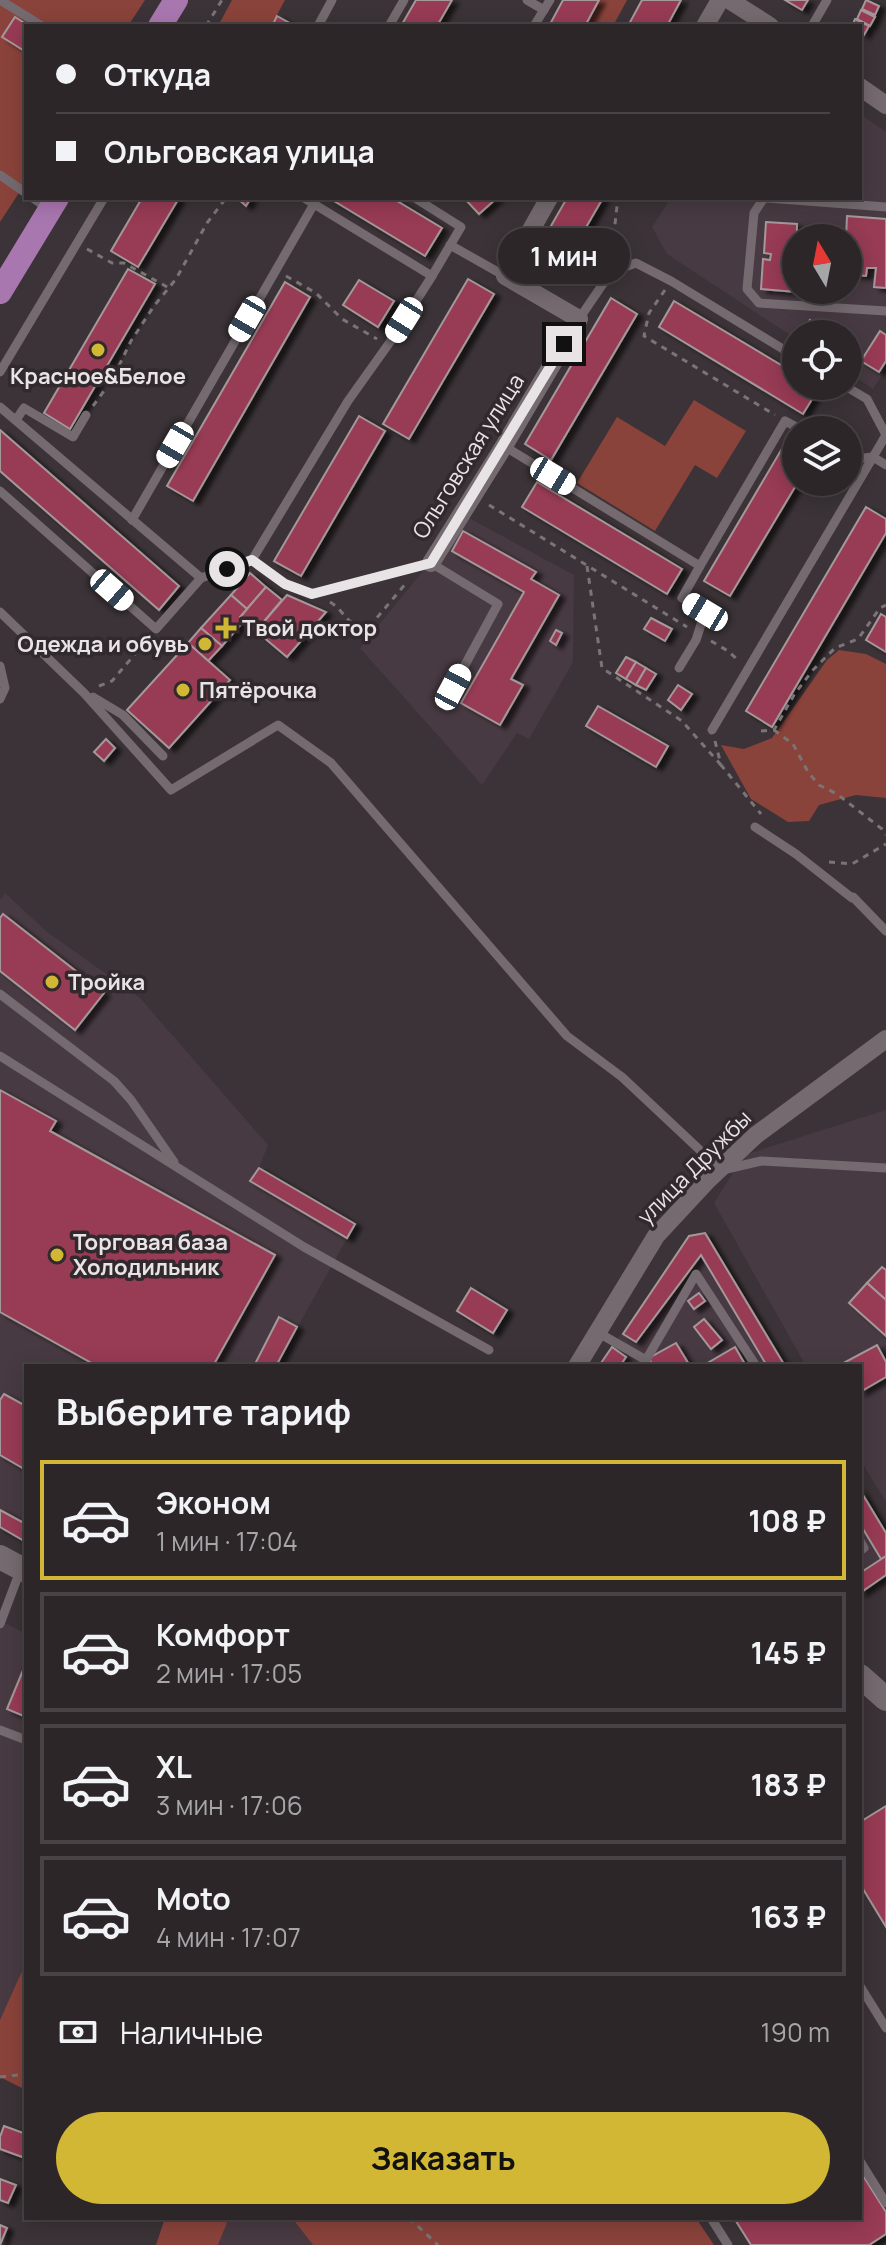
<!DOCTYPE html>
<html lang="ru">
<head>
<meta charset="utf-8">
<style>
	body { margin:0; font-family:Manrope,sans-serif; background:#383235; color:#f1f3f6; height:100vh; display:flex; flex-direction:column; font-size:30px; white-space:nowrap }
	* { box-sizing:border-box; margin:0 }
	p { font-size:26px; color:#a6a5a8 }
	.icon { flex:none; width:44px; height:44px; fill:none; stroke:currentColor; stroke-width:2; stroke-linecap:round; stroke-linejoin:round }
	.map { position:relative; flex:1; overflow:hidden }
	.panel { position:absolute; left:24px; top:1364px; width:838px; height:856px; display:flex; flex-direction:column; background:#2c2629; border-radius:0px; box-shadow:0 4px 20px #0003,0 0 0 2px #484346 }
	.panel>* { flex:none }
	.hud { position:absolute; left:24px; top:24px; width:838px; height:176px; border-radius:0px; box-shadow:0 4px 20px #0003,0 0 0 2px #484346; display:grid; align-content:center; height:176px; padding:0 32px; background:#2c2629 }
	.needle { width:52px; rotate:350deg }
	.fabs { position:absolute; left:782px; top:224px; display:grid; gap:16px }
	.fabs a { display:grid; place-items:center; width:80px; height:80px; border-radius:50%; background:#2c2629; box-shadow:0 4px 20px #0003,0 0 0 2px #484346; font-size:40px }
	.end { position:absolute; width:36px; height:36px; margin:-18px; border:10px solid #e8e3e5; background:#111; box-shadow:0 0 0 4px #111 }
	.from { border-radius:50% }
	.bubble { position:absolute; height:56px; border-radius:28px; background:#2c2629; box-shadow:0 4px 20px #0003,0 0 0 2px #484346; font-size:26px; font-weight:700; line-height:56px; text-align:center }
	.car { position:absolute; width:24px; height:48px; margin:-24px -12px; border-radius:10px; box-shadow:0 0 6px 2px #0007; background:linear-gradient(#fff 24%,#345 0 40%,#fff 0 76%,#345 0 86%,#fff 0) }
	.hud b { display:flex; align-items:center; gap:28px; height:76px; font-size:30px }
	.hud b+b { border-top:2px solid #484346 }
	.hud i { width:20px; height:20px; background:#f1f3f6 }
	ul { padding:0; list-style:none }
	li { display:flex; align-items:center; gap:24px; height:120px; margin:0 16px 12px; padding:0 16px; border:4px solid #484346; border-radius:0px }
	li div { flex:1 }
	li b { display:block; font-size:30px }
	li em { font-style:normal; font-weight:700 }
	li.on { border-color:#d2b735 }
	li>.icon { width:72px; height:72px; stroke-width:1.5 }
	h2 { padding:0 32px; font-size:36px; line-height:96px }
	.pay { display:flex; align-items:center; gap:20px; height:88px; padding:0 32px; font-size:30px }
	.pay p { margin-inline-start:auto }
	.cta { display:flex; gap:16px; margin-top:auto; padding:16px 32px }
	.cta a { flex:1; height:92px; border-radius:48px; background:#d2b735; color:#111; font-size:32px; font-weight:700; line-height:92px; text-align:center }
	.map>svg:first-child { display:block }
	.built { fill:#483a42; fill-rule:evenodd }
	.green { fill:#8a433b }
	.building { fill:#983b54; stroke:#a4989a; stroke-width:2; filter:url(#shadow) }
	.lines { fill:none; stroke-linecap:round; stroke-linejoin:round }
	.path { stroke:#7b7477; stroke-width:3; stroke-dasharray:6 6; stroke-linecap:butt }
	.lane { stroke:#746a6f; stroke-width:9 }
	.street { stroke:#746a6f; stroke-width:18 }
	.secondary { stroke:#746a6f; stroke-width:24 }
	.primary { stroke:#a977b0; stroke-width:24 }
	.route { stroke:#e8e3e5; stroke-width:10 }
	.poi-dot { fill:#d2b735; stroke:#31292d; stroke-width:3 }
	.labels { text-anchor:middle; stroke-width:7; stroke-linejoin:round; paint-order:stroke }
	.poi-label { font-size:22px; font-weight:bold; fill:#e8e3e5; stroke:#31292d; text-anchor:start }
	.street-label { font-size:22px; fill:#e8e3e5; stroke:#31292d }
</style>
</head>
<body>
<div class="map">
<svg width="886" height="2245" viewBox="0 0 886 2245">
	<defs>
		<filter id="shadow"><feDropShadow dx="6" dy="3.5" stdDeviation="2" flood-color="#0009"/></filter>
	</defs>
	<rect width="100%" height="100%" fill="#3b3337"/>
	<g class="built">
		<path d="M 860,114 L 886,132 L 886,369 L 873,389 L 848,372 L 848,334 L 796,334 L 796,339 L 667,254 L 652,227 L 671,198 L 860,198 ZM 796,238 L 848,238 L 848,290 L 796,290 Z"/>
		<polygon points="467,517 574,575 573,662 529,739 517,733 482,785 360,648"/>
		<polygon points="5,893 46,931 140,998 268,1145 259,1168 355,1224 276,1366 26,1366 26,1542 0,1527 0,900"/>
		<polygon points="886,1110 886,1502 860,1459 860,1366 806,1366 714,1203 744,1155"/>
		<polygon points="705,1233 786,1366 599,1366 689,1236"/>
		<polygon points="860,1489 886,1532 886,1575 860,1593"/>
		<polygon points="0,1620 26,1634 26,1962 0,2020"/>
		<polygon points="229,2218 292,2218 313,2245 218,2245"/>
	</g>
	<g class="green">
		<polygon points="0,0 145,0 128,26 26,26 26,182 0,222"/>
		<polygon points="232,0 285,0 271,26 218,26"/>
		<polygon points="599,0 627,0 613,26 585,26"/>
		<polygon points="694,400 746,431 717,478 695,465 655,531 577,483 617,417 665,446"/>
		<polygon points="839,650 866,654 886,664 886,798 856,795 819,805 809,821 788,822 751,799 721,745 744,749 772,738 827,660"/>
		<polygon points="26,1962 26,2090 0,2077 0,2020"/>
		<polygon points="165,2218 229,2218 218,2245 156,2245"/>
		<polygon points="292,2218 696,2218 714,2245 313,2245"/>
	</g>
	<g class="building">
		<polygon points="416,0 452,0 437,26 401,26"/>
		<polygon points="563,0 599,0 585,26 549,26"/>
		<polygon points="642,0 681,0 667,26 633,26 629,24"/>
		<polygon points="785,0 808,0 802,10"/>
		<polygon points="866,0 879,6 875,15 862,9"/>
		<polygon points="861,10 875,17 870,26 857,19"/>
		<polygon points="277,16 295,26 272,26"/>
		<polygon points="15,17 29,26 26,26 26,46 23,50 2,37"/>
		<polygon points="855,19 869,26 864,35 860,33 860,26 852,26"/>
		<polygon points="142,198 179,198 138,267 111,251"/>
		<polygon points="237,198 251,198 246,206"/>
		<polygon points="329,198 392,198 442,228 425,256"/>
		<polygon points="464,198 497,198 479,214"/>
		<polygon points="567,198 603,198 563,267 536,252"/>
		<polygon points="847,216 886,219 886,288 874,287 876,268 867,268 866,276 848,274 848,238 846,238"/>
		<polygon points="766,222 797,224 796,290 821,290 820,294 761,289 763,259 770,260 771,254 764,253"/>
		<polygon points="128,269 155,284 70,429 44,413"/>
		<polygon points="468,279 494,294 409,439 383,424"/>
		<polygon points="359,280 394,301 378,327 343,305"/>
		<polygon points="285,282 310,297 193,501 167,486"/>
		<polygon points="611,298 637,314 551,460 525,444"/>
		<polygon points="674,301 796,374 796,386 815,386 819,388 803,414 659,327"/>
		<polygon points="810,320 826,331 824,334 806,334 802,331"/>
		<polygon points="880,331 886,335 886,361 879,372 861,361"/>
		<polygon points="359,416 385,431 301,576 274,561"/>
		<polygon points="0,430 179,586 159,610 0,471"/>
		<polygon points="790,435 796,438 798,482 730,596 704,581"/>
		<polygon points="537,482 682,569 667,594 522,507"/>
		<polygon points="866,507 886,519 886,533 772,727 746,711"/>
		<polygon points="463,531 536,572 531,579 559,595 511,679 523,685 500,725 461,703 524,592 452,551"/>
		<polygon points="250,573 266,587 247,609 231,595"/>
		<polygon points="266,587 282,600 256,631 240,617"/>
		<polygon points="231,595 247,609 240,617 244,621 222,646 201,628"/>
		<polygon points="287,595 326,612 287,657 256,631"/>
		<polygon points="881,614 886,617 886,652 866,640"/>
		<polygon points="651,618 672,629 665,641 644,629"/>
		<polygon points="201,628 222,646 208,661 188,643"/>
		<polygon points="556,630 562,633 556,645 550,641"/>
		<polygon points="188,643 230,680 169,748 127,710"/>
		<polygon points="626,657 636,662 626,679 616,673"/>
		<polygon points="636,662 646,668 636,685 626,679"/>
		<polygon points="646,668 656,674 646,690 636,685"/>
		<polygon points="678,685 692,694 681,710 668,700"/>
		<polygon points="598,706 668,746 656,767 586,726"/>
		<polygon points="106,739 115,748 104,761 94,752"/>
		<polygon points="3,914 104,993 75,1030 0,971 0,918"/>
		<polygon points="0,1090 56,1121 50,1131 275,1255 213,1366 97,1366 0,1312"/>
		<polygon points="259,1168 355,1224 347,1238 250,1181"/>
		<polygon points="705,1233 785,1366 767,1366 701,1255 636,1342 623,1334 689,1236"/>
		<polygon points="882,1267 886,1270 886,1300 867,1283"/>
		<polygon points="867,1283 886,1300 886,1336 849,1303"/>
		<polygon points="471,1288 507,1310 493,1333 457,1311"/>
		<polygon points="699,1293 705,1301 694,1309 688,1301"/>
		<polygon points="279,1317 297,1327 276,1366 254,1366"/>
		<polygon points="704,1319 722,1340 711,1349 694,1327"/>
		<polygon points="676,1343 690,1366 653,1366 649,1358"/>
		<polygon points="877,1345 886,1362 886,1377 860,1392 860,1366 838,1366"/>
		<polygon points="612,1347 626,1357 620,1366 599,1366"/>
		<polygon points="735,1347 746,1366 707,1366 706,1364"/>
		<polygon points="4,1394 26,1406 26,1470 0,1455 0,1400"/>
		<polygon points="860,1490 886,1533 886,1556 881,1559 860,1524"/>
		<polygon points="0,1510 26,1524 26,1542 0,1527"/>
		<polygon points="886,1556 886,1575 860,1593 860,1573"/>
		<polygon points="26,1663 26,1717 7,1709"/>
		<polygon points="886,1806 886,1927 860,1884 860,1822"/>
		<polygon points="4,2126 26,2134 25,2158 0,2149 0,2137"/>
		<polygon points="860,2171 886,2212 886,2234 869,2245 751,2245 734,2218 860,2218"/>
		<polygon points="0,2179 16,2185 8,2203 0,2200"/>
		<polygon points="0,2225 7,2228 0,2245"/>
	</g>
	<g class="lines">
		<g class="path">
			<polyline points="206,26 222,0"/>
			<polyline points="87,249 112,263 124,263 169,288"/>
			<polyline points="611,260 617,206 621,198"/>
			<polyline points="286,276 316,293 342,319 377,339"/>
			<polyline points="665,290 649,313 644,336 775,415"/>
			<polyline points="93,406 112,380 131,341 154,306 176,279 207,223 226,198"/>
			<polyline points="489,505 687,627"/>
			<polyline points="587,566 602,668 682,721 721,765"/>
			<path d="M 330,602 C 347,612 346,629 370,626 L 407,582"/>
			<polyline points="711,641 728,651 740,662"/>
			<polyline points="99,686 112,681 147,640"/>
			<polyline points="774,730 793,744 808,772 819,785 837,794 882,829 886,835"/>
			<polyline points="761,731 774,730 794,695 812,671 835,648 858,639 880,608 886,605"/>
			<polyline points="715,741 721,765 761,814"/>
			<polyline points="829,862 852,864 886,844"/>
			<polyline points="0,2077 26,2074"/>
			<polyline points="409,2218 438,2245"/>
		</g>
		<g class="lane">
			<polyline points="0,0 42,26"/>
			<polyline points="527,0 544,10"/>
			<polyline points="318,26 332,0"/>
			<polyline points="389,26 404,0"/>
			<polyline points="534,26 550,0"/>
			<polyline points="812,26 827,0"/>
			<polyline points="0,175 26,193"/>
			<polyline points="33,198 50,210"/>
			<polyline points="304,198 432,276 461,227 415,198"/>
			<polyline points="764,198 754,213 747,289 759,303 886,311"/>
			<polyline points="767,198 886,207"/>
			<polyline points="450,245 505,276"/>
			<polyline points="579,319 611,272 636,263 671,281 796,357"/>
			<polyline points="0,372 104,198"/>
			<polyline points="0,407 201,578 156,629 0,491"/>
			<polyline points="16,420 24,408 73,437 86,415"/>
			<polyline points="504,446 700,566 785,421 802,430"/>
			<polyline points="848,455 855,459 873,457 886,465"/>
			<polyline points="132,520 314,204"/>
			<polyline points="252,560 348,401 390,342 432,276"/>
			<polyline points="201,578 252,560 285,584 312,594 431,563 498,604 453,687"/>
			<polyline points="0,612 84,693 171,790 278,725 331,763 567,1036 622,1077 703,1153 718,1171 761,1161 886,1168"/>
			<polyline points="0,666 5,688 0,699"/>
			<polyline points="679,668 696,640 705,612 682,598 700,566"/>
			<polyline points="93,697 123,715 163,756"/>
			<polyline points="712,730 886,435 867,399 845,386"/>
			<polyline points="755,827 796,854 852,898 853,897 886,931"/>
			<polyline points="0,994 114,1081 131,1100 174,1162"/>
			<polyline points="0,1056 304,1247 489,1350"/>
			<polyline points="597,1332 646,1360 642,1366"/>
			<polyline points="646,1360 696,1274 756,1366"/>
			<polyline points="860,1541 864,1548 860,1551"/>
			<polyline points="0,1624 20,1571"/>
			<polyline points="0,1730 26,1740"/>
			<polyline points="860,1986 886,2028"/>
			<polyline points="860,2161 886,2203"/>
			<polyline points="711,2218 728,2245"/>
		</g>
		<g class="street">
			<polyline points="729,0 770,26"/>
			<polyline points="705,26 720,0"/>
			<polyline points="860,87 886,105"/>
			<polyline points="431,563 504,446 579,319 505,276 549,198"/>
			<polyline points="577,1366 656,1236 708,1180 756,1135 886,1039"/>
		</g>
		<g class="secondary">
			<polyline points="0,1557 26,1571"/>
			<polyline points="860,1676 886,1699"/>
		</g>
		<g class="primary">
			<polyline points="160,26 176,0"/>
			<polyline points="0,292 57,198"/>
		</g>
	</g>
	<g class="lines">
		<polyline class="route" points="227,569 252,560 285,584 312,594 431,563 564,344"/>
	</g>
	<g class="poi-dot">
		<circle cx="98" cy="350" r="8"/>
		<path d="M222 616h8v8h8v8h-8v8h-8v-8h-8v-8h8z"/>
		<circle cx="205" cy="644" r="8"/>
		<circle cx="183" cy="690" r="8"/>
		<circle cx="52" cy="982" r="8"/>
		<circle cx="57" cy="1255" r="8"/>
	</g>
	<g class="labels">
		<g class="poi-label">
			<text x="98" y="384" text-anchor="middle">Красное&amp;Белое</text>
			<text x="242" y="636">Твой доктор</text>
			<text x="189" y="652" text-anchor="end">Одежда и обувь</text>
			<text x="199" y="698">Пятёрочка</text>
			<text x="68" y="990">Тройка</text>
			<text x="73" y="1250">Торговая база<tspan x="73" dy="25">Холодильник</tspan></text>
		</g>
		<g class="street-label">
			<text transform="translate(468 456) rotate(-58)" y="8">Ольговская улица</text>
			<text transform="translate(694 1167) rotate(-45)" y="8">улица Дружбы</text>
		</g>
	</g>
</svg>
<div class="fabs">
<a><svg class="needle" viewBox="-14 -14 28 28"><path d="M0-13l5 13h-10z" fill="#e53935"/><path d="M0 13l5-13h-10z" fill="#a6a5a8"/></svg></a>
<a><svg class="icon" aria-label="locate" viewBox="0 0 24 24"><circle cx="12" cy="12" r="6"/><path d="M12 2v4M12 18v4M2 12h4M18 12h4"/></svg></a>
<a><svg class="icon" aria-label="layers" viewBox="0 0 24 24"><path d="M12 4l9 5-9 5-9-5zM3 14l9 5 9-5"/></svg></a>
</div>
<i class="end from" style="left:227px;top:569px"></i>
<i class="end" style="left:564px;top:344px"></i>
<div class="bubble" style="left:498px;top:228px;width:132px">1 мин</div>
<i class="car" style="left:247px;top:319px;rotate:210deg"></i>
<i class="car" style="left:404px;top:320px;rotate:212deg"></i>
<i class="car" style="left:175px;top:445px;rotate:210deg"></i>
<i class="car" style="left:553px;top:476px;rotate:121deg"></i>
<i class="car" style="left:112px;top:590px;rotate:131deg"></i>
<i class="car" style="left:705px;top:612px;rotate:301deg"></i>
<i class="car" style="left:453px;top:687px;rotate:28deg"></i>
<div class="hud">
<b><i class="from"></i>Откуда</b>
<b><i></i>Ольговская улица</b>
</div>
<section class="panel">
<h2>Выберите тариф</h2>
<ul>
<li class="on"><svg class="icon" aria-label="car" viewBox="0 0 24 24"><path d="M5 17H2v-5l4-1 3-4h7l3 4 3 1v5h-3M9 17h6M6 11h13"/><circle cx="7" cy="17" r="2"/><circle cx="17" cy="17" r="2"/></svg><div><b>Эконом</b><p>1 мин · 17:04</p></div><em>108 ₽</em></li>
<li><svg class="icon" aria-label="car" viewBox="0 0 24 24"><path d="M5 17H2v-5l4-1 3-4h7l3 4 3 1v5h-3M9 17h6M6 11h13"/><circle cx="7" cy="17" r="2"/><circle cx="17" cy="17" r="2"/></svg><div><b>Комфорт</b><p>2 мин · 17:05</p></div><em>145 ₽</em></li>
<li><svg class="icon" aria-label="car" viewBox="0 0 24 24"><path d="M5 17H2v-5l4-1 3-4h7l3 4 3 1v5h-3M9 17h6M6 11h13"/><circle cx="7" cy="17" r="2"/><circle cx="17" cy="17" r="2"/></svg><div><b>XL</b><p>3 мин · 17:06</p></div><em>183 ₽</em></li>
<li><svg class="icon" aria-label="car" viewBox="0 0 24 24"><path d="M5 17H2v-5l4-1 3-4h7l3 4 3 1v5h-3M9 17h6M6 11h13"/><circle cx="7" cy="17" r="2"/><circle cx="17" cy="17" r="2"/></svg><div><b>Moto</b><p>4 мин · 17:07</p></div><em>163 ₽</em></li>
</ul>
<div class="pay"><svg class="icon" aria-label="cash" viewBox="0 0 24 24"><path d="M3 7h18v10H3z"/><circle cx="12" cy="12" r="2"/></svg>Наличные<p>190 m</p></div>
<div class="cta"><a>Заказать</a></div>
</section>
</div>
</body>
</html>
